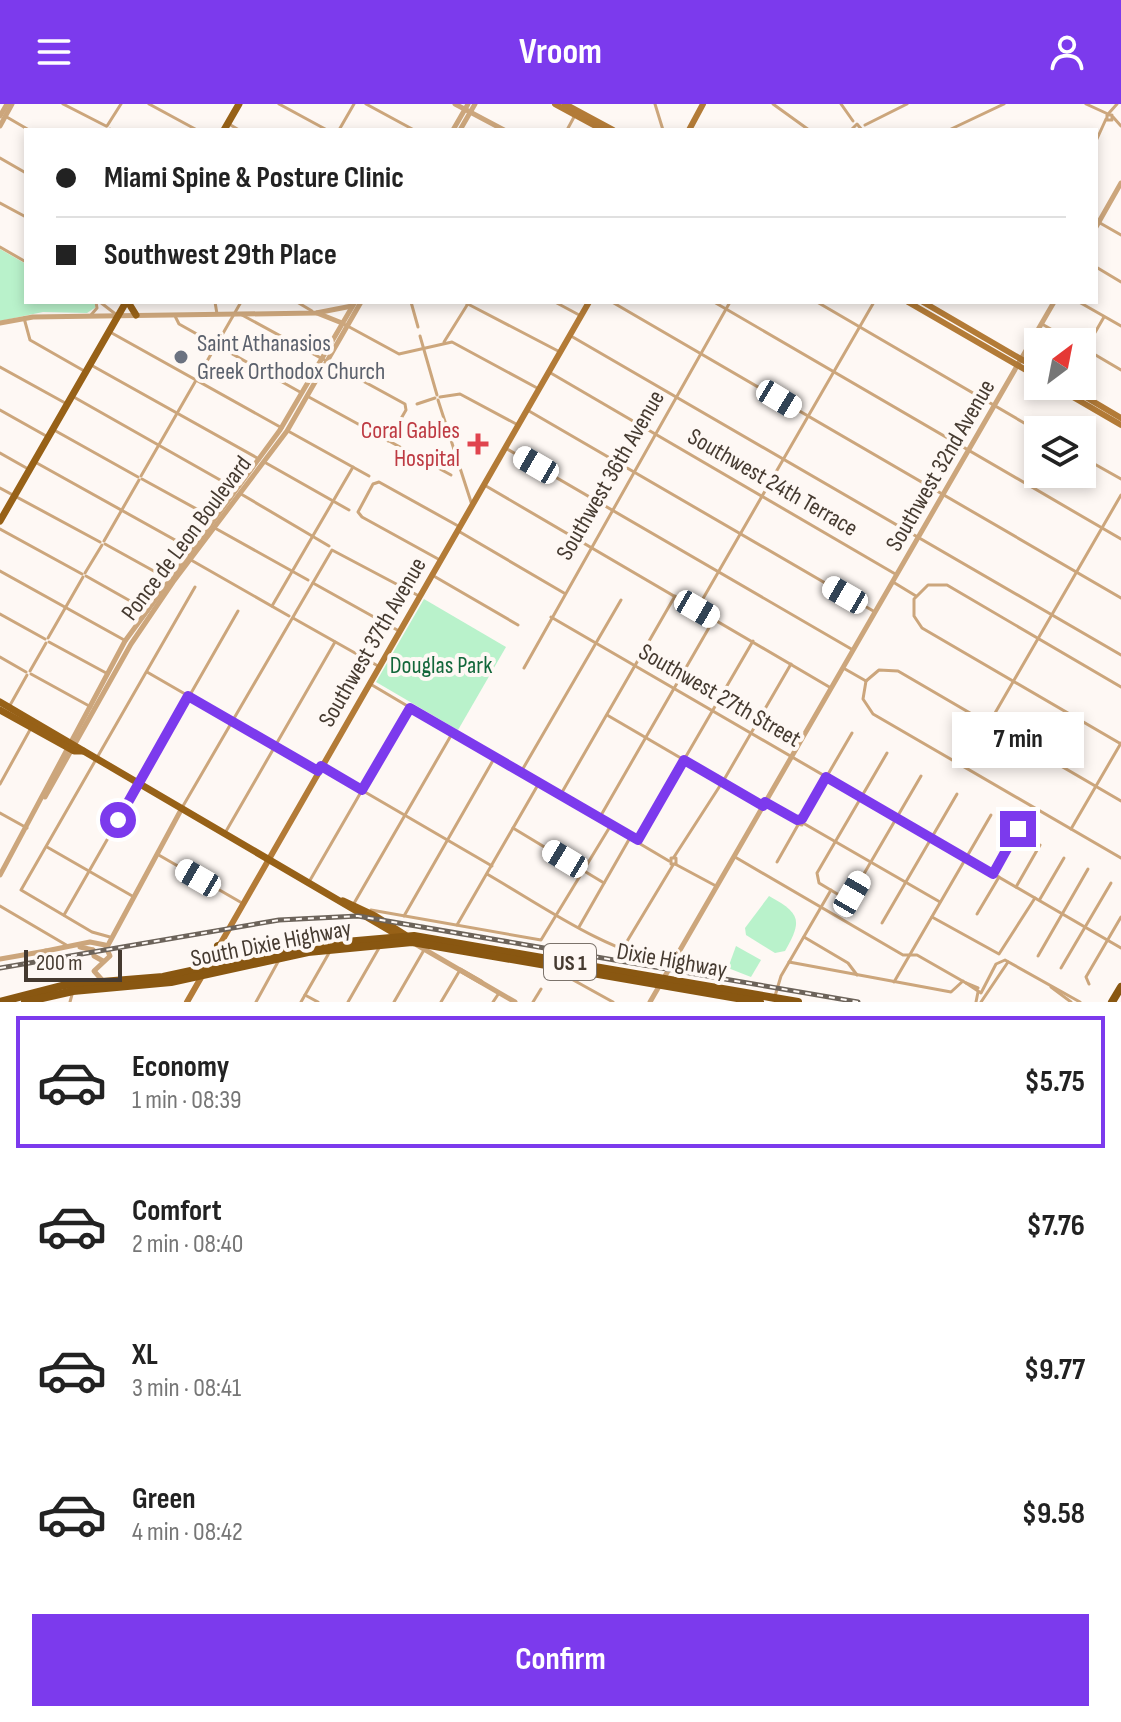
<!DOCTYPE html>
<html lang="en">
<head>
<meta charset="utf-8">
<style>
	body { margin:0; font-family:"Sofia Sans Condensed",sans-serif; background:#f2f2f2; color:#222; height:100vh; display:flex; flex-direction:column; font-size:30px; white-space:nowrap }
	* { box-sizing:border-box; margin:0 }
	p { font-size:26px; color:#767676 }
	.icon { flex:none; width:44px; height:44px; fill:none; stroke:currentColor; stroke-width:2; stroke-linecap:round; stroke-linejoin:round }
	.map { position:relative; height:898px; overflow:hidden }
	.side { display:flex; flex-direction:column; background:#fff; flex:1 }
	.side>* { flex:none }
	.top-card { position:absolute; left:24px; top:24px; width:1074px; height:176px; border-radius:0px; box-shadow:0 4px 12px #0003; display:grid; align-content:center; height:176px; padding:0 32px; background:#fff }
	.needle { width:52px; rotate:32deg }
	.fabs { position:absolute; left:1024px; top:224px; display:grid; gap:16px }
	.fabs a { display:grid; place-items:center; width:72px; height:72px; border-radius:0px; background:#fff; box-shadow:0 4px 12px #0003; font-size:40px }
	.scale { position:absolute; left:24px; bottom:20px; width:98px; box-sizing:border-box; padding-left:8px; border:4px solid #453a30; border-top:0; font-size:22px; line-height:28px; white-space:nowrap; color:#453a30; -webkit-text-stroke:6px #fef8f4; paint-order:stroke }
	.end { position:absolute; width:36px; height:36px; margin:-18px; border:10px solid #7c3aed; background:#fff; box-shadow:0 0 0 4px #fff }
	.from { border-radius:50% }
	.bubble { position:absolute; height:56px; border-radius:0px; background:#fff; box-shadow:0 4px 12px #0003; font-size:26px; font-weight:700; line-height:56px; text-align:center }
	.car { position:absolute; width:24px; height:48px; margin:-24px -12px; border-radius:10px; box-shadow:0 0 6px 2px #0007; background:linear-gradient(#fff 24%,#345 0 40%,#fff 0 76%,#345 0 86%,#fff 0) }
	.top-card b { display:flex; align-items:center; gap:28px; height:76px; font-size:30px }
	.top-card b+b { border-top:2px solid #e0e0e0 }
	.top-card i { width:20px; height:20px; background:#222 }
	ul { padding:14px 0 0; list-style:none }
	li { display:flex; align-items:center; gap:24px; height:132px; margin:0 16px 12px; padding:0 16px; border:4px solid transparent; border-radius:0px }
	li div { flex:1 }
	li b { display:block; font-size:30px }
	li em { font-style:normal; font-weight:700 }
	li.current { border-color:#7c3aed }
	li>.icon { width:72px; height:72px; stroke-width:1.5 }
	.action { display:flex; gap:16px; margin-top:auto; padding:16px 32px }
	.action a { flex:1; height:92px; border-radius:0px; background:#7c3aed; color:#fff; font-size:32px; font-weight:700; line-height:92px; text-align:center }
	header { display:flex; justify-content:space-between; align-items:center; height:104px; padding:0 32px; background:#7c3aed; color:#fff; font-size:36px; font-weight:700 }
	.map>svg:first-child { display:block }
	.green { fill:#b9f2cb }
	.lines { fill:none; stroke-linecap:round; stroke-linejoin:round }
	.minor { stroke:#cca67c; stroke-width:3 }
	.tertiary { stroke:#cca67c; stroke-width:5 }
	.secondary { stroke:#b37b37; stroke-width:6 }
	.primary { stroke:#976117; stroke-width:7 }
	.trunk { stroke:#895711; stroke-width:8 }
	.rail-casing { stroke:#6c635a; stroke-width:5 }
	.rail { stroke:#fef8f4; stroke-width:2; stroke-dasharray:6; stroke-linecap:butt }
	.route { stroke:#7c3aed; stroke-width:10 }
	.worship-dot { fill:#6b7280; stroke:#fef8f4; stroke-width:3 }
	.health-dot { fill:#e0444e; stroke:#fef8f4; stroke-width:3 }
	.labels { text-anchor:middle; stroke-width:8; stroke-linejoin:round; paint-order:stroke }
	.shield { fill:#fef8f4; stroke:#7c736b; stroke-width:2 }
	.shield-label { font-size:22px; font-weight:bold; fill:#453a30 }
	.worship-label { font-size:24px; fill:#5b616d; stroke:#fef8f4; text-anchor:start }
	.health-label { font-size:24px; fill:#be3a42; stroke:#fef8f4; text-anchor:end }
	.street-label { font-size:24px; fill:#453a30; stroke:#fef8f4 }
	.park-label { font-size:24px; fill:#13673b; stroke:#fef8f4 }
</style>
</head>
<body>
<header><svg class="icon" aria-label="menu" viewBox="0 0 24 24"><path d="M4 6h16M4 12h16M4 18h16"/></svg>Vroom<svg class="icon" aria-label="person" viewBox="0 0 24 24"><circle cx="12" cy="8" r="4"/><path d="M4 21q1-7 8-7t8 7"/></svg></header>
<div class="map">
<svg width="1121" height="898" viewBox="0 0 1121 898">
	<rect width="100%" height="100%" fill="#fef8f4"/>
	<g class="green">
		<polygon points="0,145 26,160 26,198 94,198 96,203 87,209 43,208 0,217"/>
		<polygon points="424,495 506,543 458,626 376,578"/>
		<path d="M 769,792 C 800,809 803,816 785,847 L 775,849 L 746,831 L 745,824 Z"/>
		<polygon points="736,842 761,856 751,873 728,864"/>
	</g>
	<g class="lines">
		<g class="minor">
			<polyline points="63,0 106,22"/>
			<polyline points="149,0 197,26"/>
			<polyline points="279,0 327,26"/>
			<polyline points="366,0 414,26"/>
			<polyline points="655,0 663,26"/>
			<polyline points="773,0 809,26"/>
			<polyline points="841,0 853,17"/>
			<polyline points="1086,0 1108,10"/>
			<polyline points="1109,9 1117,0"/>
			<rect x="1107" y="11" width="5" height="5"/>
			<polyline points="5,12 29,26"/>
			<polyline points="1113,13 1121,22"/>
			<polyline points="229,20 239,26"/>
			<polyline points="865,21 907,0"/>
			<polyline points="107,22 121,0"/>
			<polyline points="110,25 111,26"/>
			<polyline points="339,26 354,0"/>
			<polyline points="567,26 574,13"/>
			<polyline points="851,26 857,20 862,26"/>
			<polyline points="949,26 1004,0"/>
			<polyline points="1096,37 1106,15"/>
			<polyline points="0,54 26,69"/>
			<polyline points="0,99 26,113"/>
			<polyline points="1100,119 1121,131"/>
			<polyline points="0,143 26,158"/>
			<polyline points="1096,163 1121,178"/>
			<polyline points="100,198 118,212"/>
			<polyline points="215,198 217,210"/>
			<polyline points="297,198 312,207"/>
			<polyline points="411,198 418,223"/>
			<polyline points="464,198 560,248"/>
			<polyline points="555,198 581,212"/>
			<polyline points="612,198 1121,494"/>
			<polyline points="714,198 1121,435"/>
			<polyline points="817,198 1038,327"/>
			<polyline points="1079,198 1121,222"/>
			<polyline points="91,211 97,204 96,198"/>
			<polyline points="242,211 405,300 406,306 388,337"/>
			<polyline points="175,212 179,220 300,288"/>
			<polyline points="24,214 30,236 86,268"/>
			<polyline points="342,219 399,250 452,238 539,285"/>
			<polyline points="1042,220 1073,238"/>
			<polyline points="110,228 282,324"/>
			<polyline points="420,232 437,291"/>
			<polyline points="571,232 1121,551"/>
			<polyline points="444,238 469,198"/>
			<polyline points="1082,243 1121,266"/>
			<polyline points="1082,251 1104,213"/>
			<polyline points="91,261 259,355"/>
			<polyline points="0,263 67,300"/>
			<polyline points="549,268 897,471"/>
			<polyline points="72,292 236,385"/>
			<polyline points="307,292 451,371"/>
			<polyline points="440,293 460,290 518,321"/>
			<polyline points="438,296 472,401"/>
			<polyline points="417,300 435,294"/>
			<polyline points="0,306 48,333"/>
			<polyline points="529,307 875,508"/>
			<polyline points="54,326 138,373"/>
			<polyline points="288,327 369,372"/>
			<polyline points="507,345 853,546"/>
			<polyline points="0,349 30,366"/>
			<polyline points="1082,353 1121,375"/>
			<polyline points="35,358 193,446"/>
			<polyline points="266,359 349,406"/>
			<polyline points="141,372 241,198"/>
			<polyline points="142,375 213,414"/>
			<polyline points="486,382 831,584"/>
			<polyline points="0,384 100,438"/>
			<polyline points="241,390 329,442"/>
			<polyline points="213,423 308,476"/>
			<polyline points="0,425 82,470"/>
			<polyline points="460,428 564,489"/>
			<polyline points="104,437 139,376"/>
			<polyline points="105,440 170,476"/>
			<polyline points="191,456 289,512"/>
			<polyline points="440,456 362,413 358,408 373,380 379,378 460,423"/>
			<polyline points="0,467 126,537"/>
			<polyline points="85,469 102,441"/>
			<polyline points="432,471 518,521"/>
			<polyline points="86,472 148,507"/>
			<polyline points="893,478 916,492"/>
			<polyline points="313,479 399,527"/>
			<polyline points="272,502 353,363"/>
			<polyline points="697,505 874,198"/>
			<polyline points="0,510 45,535"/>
			<polyline points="551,513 1121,844"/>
			<polyline points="293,514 378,562"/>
			<polyline points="48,534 83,473"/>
			<polyline points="49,538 108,570"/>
			<polyline points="0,553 26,568"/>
			<polyline points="524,564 730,198"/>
			<polyline points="845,565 866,577"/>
			<polyline points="30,567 46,539"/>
			<polyline points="147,568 318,667"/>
			<polyline points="31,570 91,603"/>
			<polyline points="866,577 863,595 873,610 1121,754"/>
			<polyline points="866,577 879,566 898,567 1121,697"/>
			<polyline points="372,581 669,757"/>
			<polyline points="1121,583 947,481 928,481 914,495 914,512 922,524 1121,640"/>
			<polyline points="9,603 27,571"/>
			<polyline points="607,611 763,702"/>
			<polyline points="887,649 817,769 819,779 844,794 851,792 921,672"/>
			<polyline points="965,661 1121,391"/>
			<polyline points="322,663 492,762"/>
			<polyline points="521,668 621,496"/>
			<polyline points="0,680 31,624"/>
			<polyline points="561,690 675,492"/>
			<polyline points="766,698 797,716"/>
			<polyline points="183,702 332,446 419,492"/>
			<polyline points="0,709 27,724"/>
			<polyline points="600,713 714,515"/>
			<polyline points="802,715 852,629"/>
			<polygon points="798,716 802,716 802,721 797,720"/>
			<polyline points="803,719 940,798"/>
			<polyline points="513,724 604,779"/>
			<polyline points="1071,725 1121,639"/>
			<polyline points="225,729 335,538"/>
			<polyline points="638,735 753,537"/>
			<polyline points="47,743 134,793"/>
			<polyline points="157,750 242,799"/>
			<polyline points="674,753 725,674 791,560"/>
			<polyline points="735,753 903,851 917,851 966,879"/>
			<polygon points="676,754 676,760 671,760 671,754"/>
			<polyline points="777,758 798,721"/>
			<polyline points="675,760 716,782"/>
			<path d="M 487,770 C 544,803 606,848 672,860"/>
			<polyline points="993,770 1018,725"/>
			<polyline points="309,778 409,605"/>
			<polyline points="1016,783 1040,741"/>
			<polyline points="1040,795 1064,754"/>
			<polyline points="353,801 453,628"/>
			<polyline points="0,802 68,842"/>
			<polyline points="371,806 541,836 611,721"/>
			<polyline points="977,810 999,773"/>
			<polyline points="64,811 238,507"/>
			<polyline points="404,812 495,653"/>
			<polyline points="932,813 999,850 1035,794"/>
			<polyline points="882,819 957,690"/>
			<polyline points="457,821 539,679"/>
			<polyline points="579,823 631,732"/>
			<polyline points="110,833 92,828 21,786 195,483"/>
			<polyline points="804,833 848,859 857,871"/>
			<polyline points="623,844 673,761"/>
			<polyline points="1038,852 1088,765"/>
			<polyline points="789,858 951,888 963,877"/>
			<polyline points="1061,864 1111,779"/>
			<polyline points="557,867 613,898"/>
			<polyline points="894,878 991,711"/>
			<polyline points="1089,880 1086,873 1121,813"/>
			<polyline points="1051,883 1071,898"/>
			<polyline points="978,884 966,879 981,889 996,860 1005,856 1080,898"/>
			<polyline points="305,891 318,898"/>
			<polyline points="775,892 781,872 831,786"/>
			<polyline points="70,898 73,887"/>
			<polyline points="256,898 279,856"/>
			<polyline points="301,898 329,849"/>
			<polyline points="348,898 379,844"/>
			<polyline points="394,898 424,846"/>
			<polyline points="441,898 460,866"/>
			<polyline points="493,898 499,889"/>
			<polyline points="533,898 541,885"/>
			<polyline points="976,898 978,888"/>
			<polyline points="981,898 1008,858"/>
		</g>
		<g class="tertiary">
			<polyline points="455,0 504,26"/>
			<polyline points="0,12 7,0"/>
			<polyline points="0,22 12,0"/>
			<polyline points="453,26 468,0"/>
			<polyline points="460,26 475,0"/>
			<polyline points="1096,123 1121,79"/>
			<polyline points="317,209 342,219"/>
			<polyline points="0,219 33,213 316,209 352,202"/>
			<polyline points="45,693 131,540 173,478 287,327 361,198"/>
			<polyline points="0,771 125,537 280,326 355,198"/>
			<polyline points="417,841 515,898"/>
			<polyline points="80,843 93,846"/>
			<polyline points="107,843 182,704"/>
			<polyline points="93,846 94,852 103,857"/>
			<polyline points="46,847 90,838 105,841 110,852 94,867 103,877"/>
			<polyline points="0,855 46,847"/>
			<polyline points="460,866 481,878"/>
			<polyline points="650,898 1054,198"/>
		</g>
		<g class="secondary">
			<polyline points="555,0 603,26"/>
			<polyline points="565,0 613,26"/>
			<polyline points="689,26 703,0"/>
			<polyline points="908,198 1038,273"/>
			<polyline points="923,198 1038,265"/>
			<polyline points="1054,282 1121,321"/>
			<polyline points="1067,282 1121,314"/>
			<polyline points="187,898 589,198"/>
		</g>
		<g class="primary">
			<polyline points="224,26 239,0"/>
			<polyline points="128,198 136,211"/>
			<polyline points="0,417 126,198"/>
			<polyline points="0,598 401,833"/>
			<polyline points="0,606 74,647 83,647"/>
			<polyline points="343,797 375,812 405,831"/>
		</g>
		<g class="trunk">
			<polyline points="218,842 221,850 231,857"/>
			<polyline points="0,898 65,881 163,873 311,841 414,832 798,898"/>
			<polyline points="25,898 73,887 171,878 308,848 412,838 760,898"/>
			<polyline points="1112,898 1121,883"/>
		</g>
		<g class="rail-casing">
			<polyline id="rail" points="0,864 279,816 358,812 858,898"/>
		</g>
		<use href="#rail" class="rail"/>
	</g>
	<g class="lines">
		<polyline class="route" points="118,716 188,592 318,667 321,662 362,686 410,604 638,736 684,656 763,702 765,698 797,716 802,715 826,673 993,770 1018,725"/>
	</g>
	<circle class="worship-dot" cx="181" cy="253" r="8"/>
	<path class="health-dot" d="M474 328h8v8h8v8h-8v8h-8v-8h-8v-8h8z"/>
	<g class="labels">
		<rect class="shield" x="544" y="840" width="52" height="36" rx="6"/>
		<g class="shield-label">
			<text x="570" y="866">US 1</text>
		</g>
		<g class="worship-label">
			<text x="197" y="247">Saint Athanasios<tspan x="197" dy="28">Greek Orthodox Church</tspan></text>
		</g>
		<g class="health-label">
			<text x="460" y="334">Coral Gables<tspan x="460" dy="28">Hospital</tspan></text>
		</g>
		<g class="street-label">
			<text transform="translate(940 361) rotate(-60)" y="8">Southwest 32nd Avenue</text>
			<text transform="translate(610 371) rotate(-60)" y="8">Southwest 36th Avenue</text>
			<text transform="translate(773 378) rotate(30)" y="8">Southwest 24th Terrace</text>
			<text transform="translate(186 434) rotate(-53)" y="8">Ponce de Leon Boulevard</text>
			<text transform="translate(372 538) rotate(-60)" y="8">Southwest 37th Avenue</text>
			<text transform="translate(720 591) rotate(30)" y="8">Southwest 27th Street</text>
			<text transform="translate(271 839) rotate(-11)" y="8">South Dixie Highway</text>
			<text transform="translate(672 856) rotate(10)" y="8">Dixie Highway</text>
		</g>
		<g class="park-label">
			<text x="441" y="569">Douglas Park</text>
		</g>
	</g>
</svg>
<div class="fabs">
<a><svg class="needle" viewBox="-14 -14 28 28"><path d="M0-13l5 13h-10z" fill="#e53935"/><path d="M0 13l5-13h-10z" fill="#767676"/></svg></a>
<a><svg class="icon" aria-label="layers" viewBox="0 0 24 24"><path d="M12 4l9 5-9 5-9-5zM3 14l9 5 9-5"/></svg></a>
</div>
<div class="scale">200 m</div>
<i class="end from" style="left:118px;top:716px"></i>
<i class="end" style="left:1018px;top:725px"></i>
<div class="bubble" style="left:952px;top:608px;width:132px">7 min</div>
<i class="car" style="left:779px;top:295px;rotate:121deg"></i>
<i class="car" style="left:536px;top:361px;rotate:300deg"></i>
<i class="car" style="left:845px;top:491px;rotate:300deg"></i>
<i class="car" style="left:697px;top:505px;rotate:120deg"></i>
<i class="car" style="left:565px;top:755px;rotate:301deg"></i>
<i class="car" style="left:198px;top:774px;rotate:300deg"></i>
<i class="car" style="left:852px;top:790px;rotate:30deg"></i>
<div class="top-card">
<b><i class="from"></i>Miami Spine &amp; Posture Clinic</b>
<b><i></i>Southwest 29th Place</b>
</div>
</div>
<section class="side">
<ul>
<li class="current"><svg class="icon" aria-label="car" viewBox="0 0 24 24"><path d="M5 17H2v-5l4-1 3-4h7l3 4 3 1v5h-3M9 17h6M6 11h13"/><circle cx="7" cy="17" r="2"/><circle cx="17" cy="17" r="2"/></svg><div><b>Economy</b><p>1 min · 08:39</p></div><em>$5.75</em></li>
<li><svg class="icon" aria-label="car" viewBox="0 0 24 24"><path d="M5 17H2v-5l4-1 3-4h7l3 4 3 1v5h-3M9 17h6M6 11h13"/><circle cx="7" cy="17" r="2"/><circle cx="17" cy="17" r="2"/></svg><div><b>Comfort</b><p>2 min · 08:40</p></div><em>$7.76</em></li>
<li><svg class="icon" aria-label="car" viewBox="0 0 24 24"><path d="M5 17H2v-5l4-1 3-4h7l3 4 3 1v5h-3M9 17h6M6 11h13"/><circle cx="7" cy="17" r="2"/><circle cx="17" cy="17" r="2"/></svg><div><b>XL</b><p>3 min · 08:41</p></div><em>$9.77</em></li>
<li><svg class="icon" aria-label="car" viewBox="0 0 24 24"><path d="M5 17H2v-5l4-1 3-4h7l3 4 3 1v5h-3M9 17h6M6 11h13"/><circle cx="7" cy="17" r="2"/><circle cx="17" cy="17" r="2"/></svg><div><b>Green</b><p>4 min · 08:42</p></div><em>$9.58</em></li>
</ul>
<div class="action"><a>Confirm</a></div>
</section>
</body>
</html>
